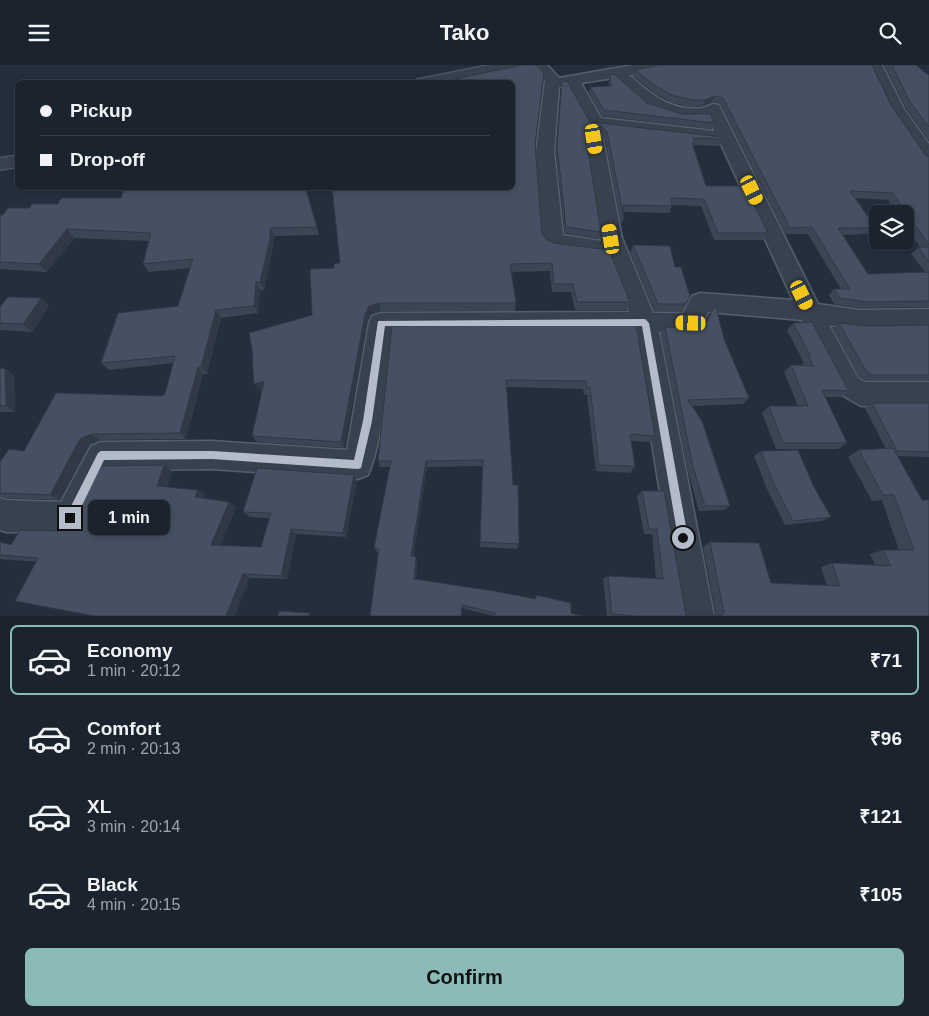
<!DOCTYPE html>
<html lang="en">
<head>
<meta charset="utf-8">
<style>
	body { margin:0; font-family:Arial,sans-serif; background:#242b36; color:#f1f3f6; height:100vh; display:flex; flex-direction:column; font-size:19px; white-space:nowrap }
	* { box-sizing:border-box; margin:0 }
	p { font-size:16px; color:#a0a4aa }
	.icon { flex:none; width:28px; height:28px; fill:none; stroke:currentColor; stroke-width:2; stroke-linecap:round; stroke-linejoin:round }
	.map { position:relative; height:551px; overflow:hidden }
	.sheet { display:flex; flex-direction:column; background:#1b232e; flex:1 }
	.sheet>* { flex:none }
	.guide { position:absolute; left:15px; top:15px; width:500px; height:110px; border-radius:8px; box-shadow:0 2px 8px #0003,0 0 0 1px #39404a; display:grid; align-content:center; height:110px; padding:0 25px; background:#1b232e }
	.controls { position:absolute; left:869px; top:140px; display:grid; gap:10px }
	.controls a { display:grid; place-items:center; width:45px; height:45px; border-radius:8px; background:#1b232e; box-shadow:0 2px 8px #0003,0 0 0 1px #39404a; font-size:25px }
	.end { position:absolute; width:22px; height:22px; margin:-11px; border:6px solid #b4bcc9; background:#111; box-shadow:0 0 0 2px #111 }
	.from { border-radius:50% }
	.bubble { position:absolute; height:35px; border-radius:8px; background:#1b232e; box-shadow:0 2px 8px #0003,0 0 0 1px #39404a; font-size:16px; font-weight:700; line-height:35px; text-align:center }
	.car { position:absolute; width:15px; height:30px; margin:-15px -8px; border-radius:6px; box-shadow:0 0 4px 1px #0007; background:linear-gradient(#f5c518 24%,#345 0 40%,#f5c518 0 76%,#345 0 86%,#f5c518 0) }
	.guide b { display:flex; align-items:center; gap:18px; height:48px; font-size:19px }
	.guide b+b { border-top:1px solid #39404a }
	.guide i { width:12px; height:12px; background:#f1f3f6 }
	ul { padding:9px 0 0; list-style:none }
	li { display:flex; align-items:center; gap:15px; height:70px; margin:0 10px 8px; padding:0 15px; border:2px solid transparent; border-radius:8px }
	li div { flex:1 }
	li b { display:block; font-size:19px }
	li em { font-style:normal; font-weight:700 }
	li.active { border-color:#8bbbb9 }
	li>.icon { width:45px; height:45px; stroke-width:1.5 }
	.action { display:flex; gap:10px; margin-top:auto; padding:10px 25px }
	.action a { flex:1; height:58px; border-radius:8px; background:#8bbbb9; color:#111; font-size:20px; font-weight:700; line-height:58px; text-align:center }
	header { display:flex; justify-content:space-between; align-items:center; height:65px; padding:0 25px; background:#1b232e; font-size:22px; font-weight:700 }
	.map>svg:first-child { display:block }
	.lines { fill:none; stroke-linecap:round; stroke-linejoin:round }
	.minor-casing { stroke:#565f6c; stroke-width:3 }
	.tertiary-casing { stroke:#565f6c; stroke-width:2 }
	.minor { fill:#38414e; fill-rule:evenodd }
	.tertiary { fill:#38414e; fill-rule:evenodd }
	.wall { fill:#3b4654; fill-rule:evenodd }
	.shaded-wall { fill:#303945 }
	.building { fill:#455162; stroke:#303945 }
	.route { fill:#b4bcc9 }
</style>
</head>
<body>
<header><svg class="icon" aria-label="menu" viewBox="0 0 24 24"><path d="M4 6h16M4 12h16M4 18h16"/></svg>Tako<svg class="icon" aria-label="search" viewBox="0 0 24 24"><circle cx="10" cy="10" r="6"/><path d="M15 15l6 6"/></svg></header>
<div class="map">
<svg width="929" height="551" viewBox="0 0 929 551">
	<rect width="100%" height="100%" fill="#242f3e"/>
	<g class="lines">
		<g class="minor-casing">
			<g id="minor">
				<path d="M 530,0 L 547,0 L 559,13 L 633,0 L 668,0 L 665,3 L 629,10 C 652,29 670,47 703,43 C 706,42 709,40 713,39 L 719,40 L 818,239 L 860,245 L 929,244 L 929,264 L 860,265 L 829,260 L 858,313 L 865,317 L 929,317 L 929,341 L 861,341 L 840,329 L 802,255 L 708,247 L 700,265 L 691,268 L 659,267 L 714,551 L 680,551 L 634,267 L 392,268 C 387,309 384,373 368,410 L 358,414 L 211,404 L 109,405 L 81,464 L 70,469 L 6,467 L 0,465 L 0,433 L 6,435 L 61,437 L 91,381 L 101,377 L 211,376 L 347,385 L 369,258 L 372,251 L 381,248 L 629,247 L 608,192 L 553,184 L 545,181 L 542,176 L 536,87 L 545,16 ZM 613,13 L 646,42 L 680,53 L 709,53 L 714,66 L 601,53 L 581,18 ZM 567,21 L 589,62 L 720,77 L 793,235 L 700,228 L 692,231 L 683,248 L 653,248 L 622,173 L 603,74 L 600,70 L 594,69 L 588,70 L 585,74 L 601,176 L 563,170 L 554,87 L 559,22 Z"/>
				<polygon points="866,0 882,0 904,44 929,79 929,98 922,96 888,45"/>
			</g>
		</g>
		<g class="tertiary-casing">
			<g id="tertiary">
				<polygon points="488,0 522,0 520,4 514,5 452,18 415,18 417,14 423,13"/>
				<polygon points="18,90 18,102 0,105 0,93"/>
			</g>
		</g>
		<use href="#minor" class="minor"/>
		<use href="#tertiary" class="tertiary"/>
	</g>
	<g class="wall">
		<polygon points="884,0 916,0 927,9 929,10 929,76 906,43"/>
		<path d="M 635,5 L 891,40 L 926,91 L 929,91 L 929,242 L 860,243 L 834,239 L 829,230 L 834,224 L 841,224 L 808,169 L 785,169 L 721,39 L 712,37 L 703,41 L 691,42 L 672,38 L 655,28 L 633,11 ZM 855,133 L 888,135 L 897,149 L 905,149 L 905,161 L 920,182 L 918,182 L 911,189 L 926,208 L 868,209 L 843,170 L 871,169 L 876,163 Z"/>
		<polygon points="610,10 647,38 714,58 711,64 602,51 589,28 590,22 609,21 609,16"/>
		<polygon points="562,17 590,57 723,74 720,81 694,80 693,82 706,121 768,168 763,175 714,175 701,141 672,140 669,148 623,147 624,153 621,160 605,74 600,68 588,68 585,71 601,167 599,174 565,168 556,87"/>
		<polygon points="535,79 542,169 546,174 630,237 626,245 575,245 571,227 552,227 550,206 511,207 516,238 515,246 381,246 371,249 367,258 344,383 257,377 252,371 262,325 259,326 253,290 312,250 334,203"/>
		<polygon points="306,122 319,170 274,171 273,182 264,225 260,225 258,248 221,253 207,309 203,309 186,374 100,375 89,380 60,435 6,433 0,432 0,397 24,386 165,329 173,298 109,305 101,298 178,241 190,203 149,207 143,199 149,176 74,173 47,207 0,204 0,150 3,150 29,143 58,139 121,133"/>
		<polygon points="633,180 690,231 682,246 654,246 630,188"/>
		<polygon points="41,233 49,241 32,267 0,265 0,242"/>
		<polygon points="714,242 724,274 749,333 743,339 692,341 730,441 724,445 699,446 688,407 661,269 665,262 695,263 704,261"/>
		<polygon points="793,258 847,323 850,326 842,332 825,332 847,378 838,384 776,384 762,348 769,341 798,341 784,307 791,300 803,300 802,299 804,298 787,265"/>
		<polygon points="839,258 866,261 929,260 929,316 866,315 859,312 833,264"/>
		<polygon points="636,260 655,371 650,377 631,376 635,401 630,408 596,406 587,330 584,330 583,324 507,322 513,420 519,479 517,484 480,482 482,401 427,402 413,492 417,496 416,514 534,534 536,530 571,548 582,551 494,551 462,543 461,551 370,551 379,488 377,487 374,483 390,402 380,402 378,396 392,261"/>
		<polygon points="0,303 5,304 14,310 15,347 0,347"/>
		<polygon points="872,338 929,338 929,392 897,391 922,435 929,551 607,551 603,514 608,511 656,514 652,469 644,469 637,431 642,426 664,426 686,550 716,550 703,482 710,477 771,518 827,521 821,502 832,498 875,500 870,489 883,485 899,485 882,435 872,436 848,392 859,385 886,384 865,343"/>
		<polygon points="761,386 814,422 831,452 822,456 785,460 766,422 754,391"/>
		<polygon points="164,400 172,406 167,422 198,425 205,430 204,433 229,437 236,442 220,481 261,482 269,453 250,452 243,447 357,416 346,472 296,469 287,514 250,513 0,494 0,477 11,480 58,466 70,461"/>
	</g>
	<g class="shaded-wall">
		<polygon points="608,0 622,0 607,3"/>
		<polygon points="715,31 712,37 703,41 705,35"/>
		<polygon points="589,61 588,68 583,74 585,67"/>
		<polygon points="270,163 274,171 273,182 264,225 260,217"/>
		<polygon points="67,164 74,173 47,207 39,199"/>
		<polygon points="256,217 260,225 258,248 254,241"/>
		<polygon points="41,233 49,241 32,267 23,259"/>
		<polygon points="379,238 381,246 371,249 367,258 344,383 341,377 365,250 369,241"/>
		<polygon points="216,245 221,253 207,309 201,302"/>
		<polygon points="198,302 203,309 186,374 180,368"/>
		<polygon points="5,304 14,310 15,347 6,341"/>
		<polygon points="264,316 268,323 259,326 254,319"/>
		<polygon points="92,369 100,375 89,380 60,435 50,430 80,374"/>
		<polygon points="426,396 427,402 413,496 411,491"/>
		<polygon points="164,400 172,406 165,427 157,421"/>
		<polygon points="354,410 357,416 346,472 343,468"/>
		<polygon points="198,425 205,430 203,437 195,432"/>
		<polygon points="229,437 236,442 219,485 211,480"/>
		<polygon points="291,464 296,469 287,514 281,511"/>
		<polygon points="416,492 417,496 415,518 414,514"/>
		<polygon points="243,509 250,513 235,551 226,551"/>
	</g>
	<g class="building">
		<polygon points="522,0 536,0 544,8 535,79 542,169 546,174 554,178 609,185 630,237 577,237 573,219 554,219 552,198 510,199 516,238 379,238 369,241 365,250 341,377 252,371 264,316 254,319 252,290 253,290 249,268 312,250 310,204 334,203 334,199 340,198 332,122 512,122 512,18 435,18"/>
		<polygon points="660,0 872,0 891,40 926,91 929,91 929,180 893,128 850,126 876,163 838,163 868,209 929,207 929,236 866,237 840,233 834,224 850,224 812,162 790,163 723,33 715,31 705,35 694,35 674,31 657,22 635,5"/>
		<polygon points="892,0 916,0 927,9 929,10 929,62 910,37"/>
		<polygon points="614,9 647,38 682,49 710,49 714,58 604,45 590,22 611,21 610,10"/>
		<polygon points="567,16 590,57 722,72 723,74 693,73 695,78 692,78 706,121 745,121 768,168 718,168 704,134 671,133 672,141 623,140 624,153 607,67 602,61 589,61 585,67 601,167 566,162 557,80 562,17"/>
		<polygon points="124,122 305,122 317,162 270,163 270,174 260,217 256,217 254,241 216,245 201,302 198,302 180,368 92,369 80,374 50,430 0,428 0,397 9,384 24,386 56,328 161,331 165,329 175,291 101,298 118,248 178,241 193,194 143,199 151,168 67,164 39,199 0,197 0,150 3,150 8,143 29,143 32,139 58,139 61,133 121,133"/>
		<polygon points="633,180 670,181 675,202 681,202 690,231 686,239 658,239"/>
		<polygon points="918,182 929,182 929,197"/>
		<polygon points="8,232 41,233 23,259 0,258 0,242"/>
		<polygon points="714,242 716,242 724,274 749,333 688,335 702,356 730,441 705,441 693,402 665,262 695,263 705,260"/>
		<polygon points="812,257 847,323 850,326 822,325 847,378 783,378 769,341 808,341 791,300 813,301 809,292 811,292 793,258"/>
		<polygon points="839,258 866,261 929,260 929,310 872,310 866,306"/>
		<polygon points="636,260 655,371 630,369 635,401 599,400 590,322 587,322 586,316 506,315 513,420 518,420 519,479 480,477 483,395 426,396 411,491 416,492 414,514 494,526 536,534 536,530 571,538 571,548 582,551 495,551 495,548 462,540 461,551 370,551 379,484 374,483 391,396 378,396 392,261"/>
		<polygon points="0,303 5,304 6,341 0,341"/>
		<polygon points="872,338 929,338 929,387 897,386"/>
		<polygon points="893,383 922,435 929,435 929,551 637,551 612,549 608,511 663,514 657,464 649,464 642,426 664,426 686,550 722,550 724,548 710,477 759,478 771,518 840,521 832,498 891,501 883,485 914,485 894,430 883,430 859,385"/>
		<polygon points="798,385 814,422 831,452 793,456 773,417 761,386"/>
		<polygon points="164,400 157,421 198,425 195,432 229,437 211,480 261,482 271,448 243,447 257,403 354,410 343,468 291,464 281,511 243,509 226,551 94,551 15,536 38,493 0,490 0,477 11,480 20,465 58,466 70,461 100,401"/>
		<polygon points="279,546 310,548 309,551 278,551"/>
	</g>
	<polygon class="route" points="645,254 649,258 688,473 687,476 683,478 679,476 678,473 642,261 385,261 372,356 361,403 358,404 212,394 104,395 74,457 67,457 65,453 98,388 101,386 212,386 354,395 363,356 378,256"/>
</svg>
<div class="controls">
<a><svg class="icon" aria-label="layers" viewBox="0 0 24 24"><path d="M12 4l9 5-9 5-9-5zM3 14l9 5 9-5"/></svg></a>
</div>
<i class="end from" style="left:683px;top:473px"></i>
<i class="end" style="left:70px;top:453px"></i>
<div class="bubble" style="left:88px;top:435px;width:82px">1 min</div>
<i class="car" style="left:594px;top:74px;rotate:171deg"></i>
<i class="car" style="left:752px;top:125px;rotate:154deg"></i>
<i class="car" style="left:611px;top:174px;rotate:351deg"></i>
<i class="car" style="left:802px;top:230px;rotate:154deg"></i>
<i class="car" style="left:691px;top:258px;rotate:271deg"></i>
<div class="guide">
<b><i class="from"></i>Pickup</b>
<b><i></i>Drop-off</b>
</div>
</div>
<section class="sheet">
<ul>
<li class="active"><svg class="icon" aria-label="car" viewBox="0 0 24 24"><path d="M5 17H2v-5l4-1 3-4h7l3 4 3 1v5h-3M9 17h6M6 11h13"/><circle cx="7" cy="17" r="2"/><circle cx="17" cy="17" r="2"/></svg><div><b>Economy</b><p>1 min · 20:12</p></div><em>₹71</em></li>
<li><svg class="icon" aria-label="car" viewBox="0 0 24 24"><path d="M5 17H2v-5l4-1 3-4h7l3 4 3 1v5h-3M9 17h6M6 11h13"/><circle cx="7" cy="17" r="2"/><circle cx="17" cy="17" r="2"/></svg><div><b>Comfort</b><p>2 min · 20:13</p></div><em>₹96</em></li>
<li><svg class="icon" aria-label="car" viewBox="0 0 24 24"><path d="M5 17H2v-5l4-1 3-4h7l3 4 3 1v5h-3M9 17h6M6 11h13"/><circle cx="7" cy="17" r="2"/><circle cx="17" cy="17" r="2"/></svg><div><b>XL</b><p>3 min · 20:14</p></div><em>₹121</em></li>
<li><svg class="icon" aria-label="car" viewBox="0 0 24 24"><path d="M5 17H2v-5l4-1 3-4h7l3 4 3 1v5h-3M9 17h6M6 11h13"/><circle cx="7" cy="17" r="2"/><circle cx="17" cy="17" r="2"/></svg><div><b>Black</b><p>4 min · 20:15</p></div><em>₹105</em></li>
</ul>
<div class="action"><a>Confirm</a></div>
</section>
</body>
</html>
